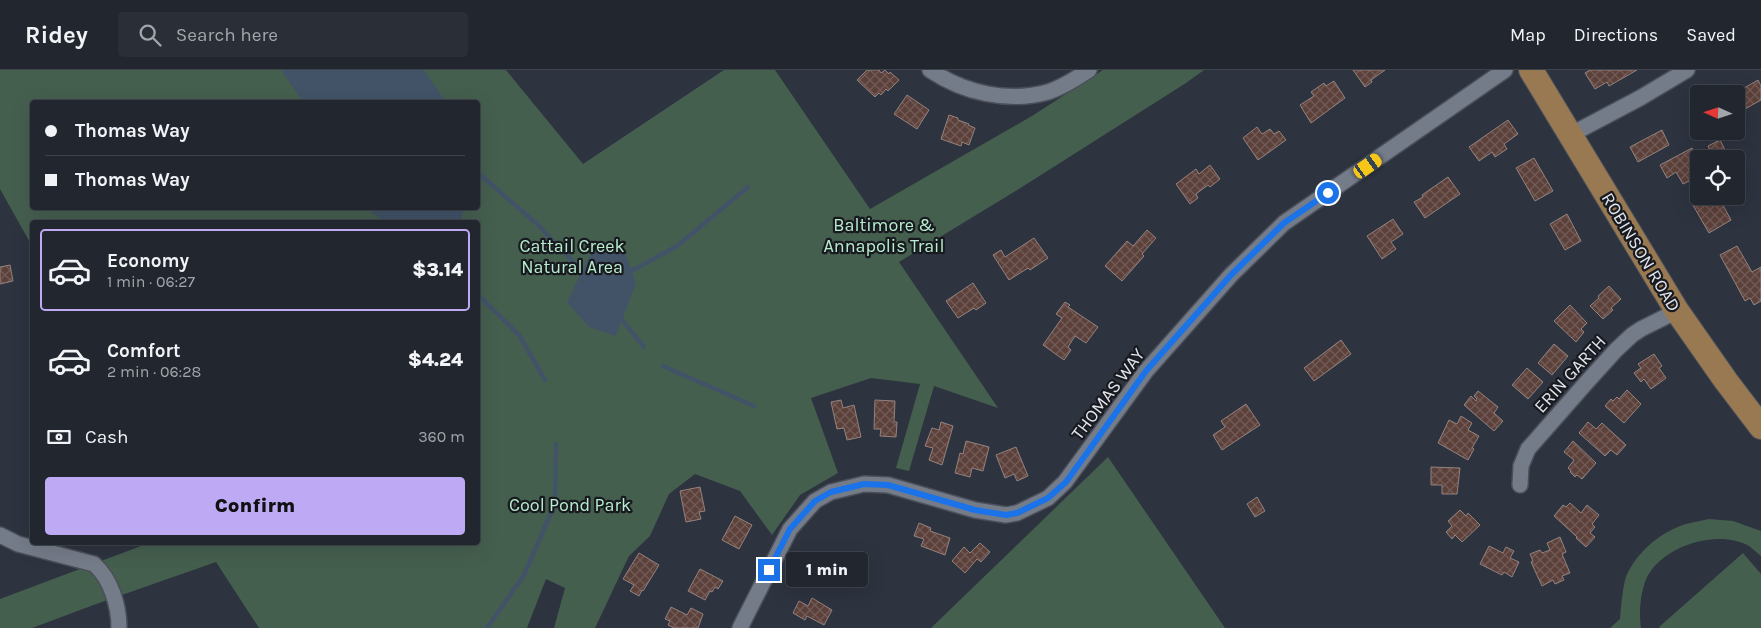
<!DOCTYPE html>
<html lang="en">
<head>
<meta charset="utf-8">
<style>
	body { margin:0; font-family:Karla,sans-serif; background:#2a2e37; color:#f1f3f6; height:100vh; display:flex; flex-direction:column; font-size:19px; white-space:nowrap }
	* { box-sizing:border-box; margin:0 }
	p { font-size:16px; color:#a2a5aa }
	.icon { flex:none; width:28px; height:28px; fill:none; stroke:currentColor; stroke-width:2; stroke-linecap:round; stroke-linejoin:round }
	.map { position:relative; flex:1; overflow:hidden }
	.side { position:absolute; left:30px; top:150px; width:450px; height:325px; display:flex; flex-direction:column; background:#22262f; border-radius:5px; box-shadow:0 5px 20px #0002,0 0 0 1px #3f434b }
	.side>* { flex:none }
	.top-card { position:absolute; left:30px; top:30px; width:450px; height:110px; border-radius:5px; box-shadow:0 5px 20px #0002,0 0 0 1px #3f434b; display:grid; align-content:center; height:110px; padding:0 15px; background:#22262f }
	.needle { width:32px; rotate:273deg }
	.controls { position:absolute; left:1690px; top:15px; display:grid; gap:10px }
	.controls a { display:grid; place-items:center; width:55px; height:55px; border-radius:5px; background:#22262f; box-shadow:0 5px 20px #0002,0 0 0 1px #3f434b; font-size:25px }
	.end { position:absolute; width:22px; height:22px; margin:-11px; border:6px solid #1a73e8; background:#fff; box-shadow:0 0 0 2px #fff }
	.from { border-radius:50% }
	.bubble { position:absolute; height:35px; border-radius:5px; background:#22262f; box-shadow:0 5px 20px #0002,0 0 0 1px #3f434b; font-size:16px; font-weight:800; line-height:35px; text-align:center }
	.car { position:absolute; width:15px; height:30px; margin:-15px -8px; border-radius:6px; box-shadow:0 0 4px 1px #0007; background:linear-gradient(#f5c518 24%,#345 0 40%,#f5c518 0 76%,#345 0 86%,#f5c518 0) }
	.top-card b { display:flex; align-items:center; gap:18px; height:48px; font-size:19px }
	.top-card b+b { border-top:1px solid #3f434b }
	.top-card i { width:12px; height:12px; background:#f1f3f6 }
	ul { padding:9px 0 0; list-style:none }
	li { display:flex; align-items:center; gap:15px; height:82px; margin:0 10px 8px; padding:0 5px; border:2px solid transparent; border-radius:5px }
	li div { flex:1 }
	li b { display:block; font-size:19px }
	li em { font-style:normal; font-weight:800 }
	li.current { border-color:#bea9f5 }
	li>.icon { width:45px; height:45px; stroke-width:1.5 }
	.pay { display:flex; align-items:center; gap:12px; height:55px; padding:0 15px; font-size:19px }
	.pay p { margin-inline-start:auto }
	.action { display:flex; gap:10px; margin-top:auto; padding:10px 15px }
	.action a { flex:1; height:58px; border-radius:5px; background:#bea9f5; color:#111; font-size:20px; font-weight:800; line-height:58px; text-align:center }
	header { display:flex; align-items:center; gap:30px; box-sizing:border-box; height:70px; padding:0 25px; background:#22262f; border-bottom:1px solid #3f434b }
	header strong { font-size:24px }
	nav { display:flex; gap:28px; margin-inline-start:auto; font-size:18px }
	.search { width:350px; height:45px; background:#2a2e37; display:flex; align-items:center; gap:12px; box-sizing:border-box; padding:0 18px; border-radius:5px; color:#a2a5aa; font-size:19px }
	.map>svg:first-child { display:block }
	.green { fill:#455f4f; fill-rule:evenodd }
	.water { fill:#425368 }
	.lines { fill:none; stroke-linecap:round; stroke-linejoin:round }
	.stream { stroke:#425368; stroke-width:4.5 }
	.building { fill:url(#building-cross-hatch); stroke:#94827e }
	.minor-casing { stroke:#4a4f59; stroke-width:18 }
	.primary-casing { stroke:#4a4f59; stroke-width:26 }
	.minor { stroke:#757c89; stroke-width:15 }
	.primary { stroke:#987952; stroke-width:24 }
	.route { stroke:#1a73e8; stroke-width:6 }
	.labels { text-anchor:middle; stroke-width:4.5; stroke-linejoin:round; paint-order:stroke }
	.park-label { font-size:18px; fill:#b7edcd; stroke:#181a20 }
	.street-label { font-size:18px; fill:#e1e5ec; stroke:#181a20 }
</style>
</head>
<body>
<header>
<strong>Ridey</strong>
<div class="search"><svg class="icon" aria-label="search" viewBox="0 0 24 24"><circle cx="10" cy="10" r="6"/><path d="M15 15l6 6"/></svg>Search here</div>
<nav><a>Map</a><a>Directions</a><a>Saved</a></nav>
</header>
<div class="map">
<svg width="1761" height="558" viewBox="0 0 1761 558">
	<defs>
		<pattern id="building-cross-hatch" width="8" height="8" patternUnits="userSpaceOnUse" patternTransform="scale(1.25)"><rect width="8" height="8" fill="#5c403a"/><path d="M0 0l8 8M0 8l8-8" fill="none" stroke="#735b57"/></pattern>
	</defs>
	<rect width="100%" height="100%" fill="#2d333f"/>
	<g class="green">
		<path d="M 0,0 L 506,0 L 583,94 L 724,0 L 775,0 L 870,139 L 1032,46 L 1103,0 L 1204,0 L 1186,13 L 1022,117 L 899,192 L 998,338 L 934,316 L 909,401 L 896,398 L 920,314 L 871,308 L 811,328 L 838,403 L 800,425 L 772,465 L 740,421 L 695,404 L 669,424 L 650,466 L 629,486 L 595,558 L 554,558 L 565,518 L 546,509 L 527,558 L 259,558 L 216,492 L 99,533 L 32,558 L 0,558 L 0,529 L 149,473 L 478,472 L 478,152 L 32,152 L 32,176 L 0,119 ZM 32,32 L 478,32 L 478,138 L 32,138 Z"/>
		<polygon points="1108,387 1225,558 931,558"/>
		<path d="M 1709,449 L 1733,451 L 1761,461 L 1761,486 C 1757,483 1753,479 1749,476 C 1717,458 1658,477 1645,512 C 1640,526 1639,544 1641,558 L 1610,558 L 1620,549 C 1621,536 1622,523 1625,510 C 1633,485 1661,461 1686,454 C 1693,452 1701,451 1709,449 Z"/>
		<polygon points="1743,483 1761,504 1761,558 1660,558 1659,557"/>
	</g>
	<g class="water">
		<polygon points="281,0 424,0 446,32 303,32"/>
		<polygon points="366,138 464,138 460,152 384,152"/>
		<polygon points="622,175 636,213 616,266 589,257 567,232 593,179"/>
	</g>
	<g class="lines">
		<g class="stream">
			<polyline points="478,103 536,153 585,204"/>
			<polyline points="628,203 677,176 748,117"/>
			<polyline points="478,225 519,265 545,310"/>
			<polyline points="618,245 644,277"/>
			<polyline points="663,296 754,336"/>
			<polyline points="487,558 524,505 555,434 556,374"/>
		</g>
	</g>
	<g class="building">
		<polygon points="867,0 879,0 881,3 885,0 889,4 890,2 899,10 888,21 886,19 881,25 879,23 875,27 857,10"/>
		<polygon points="1353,0 1385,0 1371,10 1372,12 1365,17"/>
		<polygon points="1590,0 1637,0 1609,16 1607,12 1595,19 1585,3"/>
		<polygon points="1758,10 1761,16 1761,30 1736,44 1736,24 1734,24"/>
		<polygon points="1334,11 1345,28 1311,53 1300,35 1314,26 1311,22 1324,13 1326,16"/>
		<polygon points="907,25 929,40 917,59 894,44"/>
		<polygon points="949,45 958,48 958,50 969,54 968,55 975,58 969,75 962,72 961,76 941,69"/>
		<polygon points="1508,50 1518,64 1504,74 1507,79 1495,87 1492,82 1479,91 1469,77"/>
		<polygon points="1257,57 1262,64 1270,59 1274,64 1279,61 1286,70 1258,90 1243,68"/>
		<polygon points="1662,60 1669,75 1638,92 1630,77"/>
		<polygon points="1720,70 1726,82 1714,89 1708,76"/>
		<polygon points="1692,78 1699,91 1699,106 1683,114 1676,102 1667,108 1660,95"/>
		<polygon points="1534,88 1553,121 1535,131 1516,98"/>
		<polygon points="1210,95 1220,109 1210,117 1208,115 1196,124 1198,128 1190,134 1176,114 1196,99 1199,104"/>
		<polygon points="1448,107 1460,124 1425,148 1414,132 1423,127 1422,125"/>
		<polygon points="1699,125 1718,126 1731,150 1709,163 1690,130"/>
		<polygon points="1567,144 1581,171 1565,180 1550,154"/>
		<polygon points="1393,149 1403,164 1391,172 1396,179 1382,189 1367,166"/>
		<polygon points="1147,160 1156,168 1142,184 1144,186 1122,211 1105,196 1127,171 1133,176"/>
		<polygon points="1034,168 1048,188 1030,200 1028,198 1009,210 993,185 1001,180 1005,187"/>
		<polygon points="1737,176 1752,202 1761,197 1761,231 1754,235 1750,228 1745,231 1720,185"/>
		<polygon points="10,195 13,211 0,214 0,197"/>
		<polygon points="973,213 986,233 976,240 974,238 958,248 946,231"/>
		<polygon points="1609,216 1621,229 1611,238 1613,240 1603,249 1590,236 1599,228 1598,226"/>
		<polygon points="1065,232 1070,235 1068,237 1098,257 1086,273 1075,266 1068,277 1071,280 1064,290 1043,275 1062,248 1056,244"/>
		<polygon points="1570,235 1587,253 1581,259 1584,262 1576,272 1554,251"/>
		<polygon points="1341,270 1351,284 1314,311 1304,298"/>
		<polygon points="1554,274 1568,286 1552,305 1538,293"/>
		<polygon points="1654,284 1662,296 1659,298 1666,308 1651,319 1644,309 1641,312 1634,303 1641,298 1638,294"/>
		<polygon points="1527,298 1543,312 1528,329 1512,315"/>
		<polygon points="1627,320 1641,334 1624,353 1605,336 1611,329 1613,331 1617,327 1619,329"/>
		<polygon points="1478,321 1498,337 1494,343 1503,351 1494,361 1464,335 1471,326 1476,331 1477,329 1474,326"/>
		<polygon points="841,330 843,338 854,335 861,367 847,370 844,358 837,359 831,332"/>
		<polygon points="875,330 895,331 894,352 897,352 896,367 880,366 881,359 874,359"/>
		<polygon points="1246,334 1260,355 1222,380 1213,365 1225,357 1221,351"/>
		<polygon points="1461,346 1472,353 1468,360 1479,366 1472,378 1474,379 1468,390 1438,373 1449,350 1457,354"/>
		<polygon points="941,352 953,356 942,395 929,390 933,378 925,376 932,358 939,360"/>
		<polygon points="1588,352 1596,359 1602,353 1626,375 1617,385 1611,380 1605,386 1579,363"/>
		<polygon points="966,371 989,377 983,401 972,398 970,407 955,403 960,383 963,384"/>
		<polygon points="1573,371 1596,393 1582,409 1577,405 1575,407 1570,402 1571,401 1568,398 1574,390 1564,382"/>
		<polygon points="1016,377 1028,406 1017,411 1014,404 1005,408 996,385"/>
		<polygon points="1431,397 1460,398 1457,424 1442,424 1442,415 1431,415"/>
		<polygon points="700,417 705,441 699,442 701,449 686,452 680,421"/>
		<polygon points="1257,427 1265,441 1255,447 1247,434"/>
		<polygon points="1570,433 1581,443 1587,435 1599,445 1592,454 1595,457 1590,463 1595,467 1586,477 1576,468 1577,467 1554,446 1563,435 1566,437"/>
		<polygon points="1460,440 1466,446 1468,443 1480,455 1462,472 1455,465 1452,469 1446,462 1452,456 1448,451"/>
		<polygon points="735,446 752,455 739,479 722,470"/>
		<polygon points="919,453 931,458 930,461 950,468 945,485 921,476 924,469 914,466"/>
		<polygon points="1560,467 1566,482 1562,484 1570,503 1562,506 1564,510 1555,514 1553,510 1542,516 1531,492 1533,491 1530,484 1540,480 1542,483 1550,480 1547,473"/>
		<polygon points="980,473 990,482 981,492 977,489 965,503 952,491 964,477 970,483"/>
		<polygon points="1489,476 1503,483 1506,477 1514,481 1510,488 1519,492 1512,507 1504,502 1502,505 1480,494"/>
		<polygon points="639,483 659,495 643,521 642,520 639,526 630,521 634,515 623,509"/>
		<polygon points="700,499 723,511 718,519 715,517 712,522 710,521 705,530 688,521"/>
		<polygon points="812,528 832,540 824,555 807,546 805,550 793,543 799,531 808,536"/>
		<polygon points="671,537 687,545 691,538 703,544 698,558 674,558 668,555 670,551 665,549"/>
	</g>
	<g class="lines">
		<g class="minor-casing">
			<g id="minor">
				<path d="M 930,0 C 964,23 1008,33 1048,22 C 1063,17 1077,8 1089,0"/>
				<polyline points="1570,65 1640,28 1687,0"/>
				<polyline points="1520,415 1521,396 1528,379 1586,313 1616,280 1632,265 1641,259 1677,241"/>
				<path d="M 0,465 L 18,474 L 94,494 C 111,509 119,536 119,558"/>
				<polyline points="740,558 790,459 815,431 831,422 864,414 888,415 975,440 1006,445 1017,443 1048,428 1065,412 1146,301 1231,205 1284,153 1505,0"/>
			</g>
		</g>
		<g class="primary-casing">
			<polyline id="primary" points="1531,0 1677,241 1726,311 1761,357"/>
		</g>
		<use href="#minor" class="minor"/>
		<use href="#primary" class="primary"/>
	</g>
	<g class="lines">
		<polyline class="route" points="769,500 790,459 815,431 831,422 864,414 888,415 975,440 1006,445 1017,443 1048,428 1066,412 1146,301 1231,205 1284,153 1328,123"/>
	</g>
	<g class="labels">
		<g class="park-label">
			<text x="884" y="161">Baltimore &amp;<tspan x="884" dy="21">Annapolis Trail</tspan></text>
			<text x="572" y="182">Cattail Creek<tspan x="572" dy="21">Natural Area</tspan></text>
			<text x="570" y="441">Cool Pond Park</text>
		</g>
		<g class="street-label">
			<text transform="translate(1641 182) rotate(59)" y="6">ROBINSON ROAD</text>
			<text transform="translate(1570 304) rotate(-48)" y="6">ERIN GARTH</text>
			<text transform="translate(1108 324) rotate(-53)" y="6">THOMAS WAY</text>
		</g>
	</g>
</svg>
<div class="controls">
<a><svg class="needle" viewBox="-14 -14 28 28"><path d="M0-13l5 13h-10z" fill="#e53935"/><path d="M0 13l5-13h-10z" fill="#a2a5aa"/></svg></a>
<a><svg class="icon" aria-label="locate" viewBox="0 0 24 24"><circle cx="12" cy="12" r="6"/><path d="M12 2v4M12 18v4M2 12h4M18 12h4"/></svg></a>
</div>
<i class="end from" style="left:1328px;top:123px"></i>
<i class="end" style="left:769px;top:500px"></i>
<div class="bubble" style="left:786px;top:482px;width:82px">1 min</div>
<i class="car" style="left:1368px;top:96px;rotate:55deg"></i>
<div class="top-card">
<b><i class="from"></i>Thomas Way</b>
<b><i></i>Thomas Way</b>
</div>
<section class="side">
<ul>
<li class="current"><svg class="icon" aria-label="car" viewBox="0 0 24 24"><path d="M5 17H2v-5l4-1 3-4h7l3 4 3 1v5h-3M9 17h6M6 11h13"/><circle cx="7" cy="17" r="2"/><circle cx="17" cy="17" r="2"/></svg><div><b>Economy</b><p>1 min · 06:27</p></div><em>$3.14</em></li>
<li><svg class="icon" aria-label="car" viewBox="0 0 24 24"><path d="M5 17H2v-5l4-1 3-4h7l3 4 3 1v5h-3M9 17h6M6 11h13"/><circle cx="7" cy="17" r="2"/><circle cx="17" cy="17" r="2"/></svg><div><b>Comfort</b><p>2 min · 06:28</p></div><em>$4.24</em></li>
</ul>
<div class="pay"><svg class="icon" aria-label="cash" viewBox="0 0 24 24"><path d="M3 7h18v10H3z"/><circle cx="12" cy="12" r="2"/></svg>Cash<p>360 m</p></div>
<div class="action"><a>Confirm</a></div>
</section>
</div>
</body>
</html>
